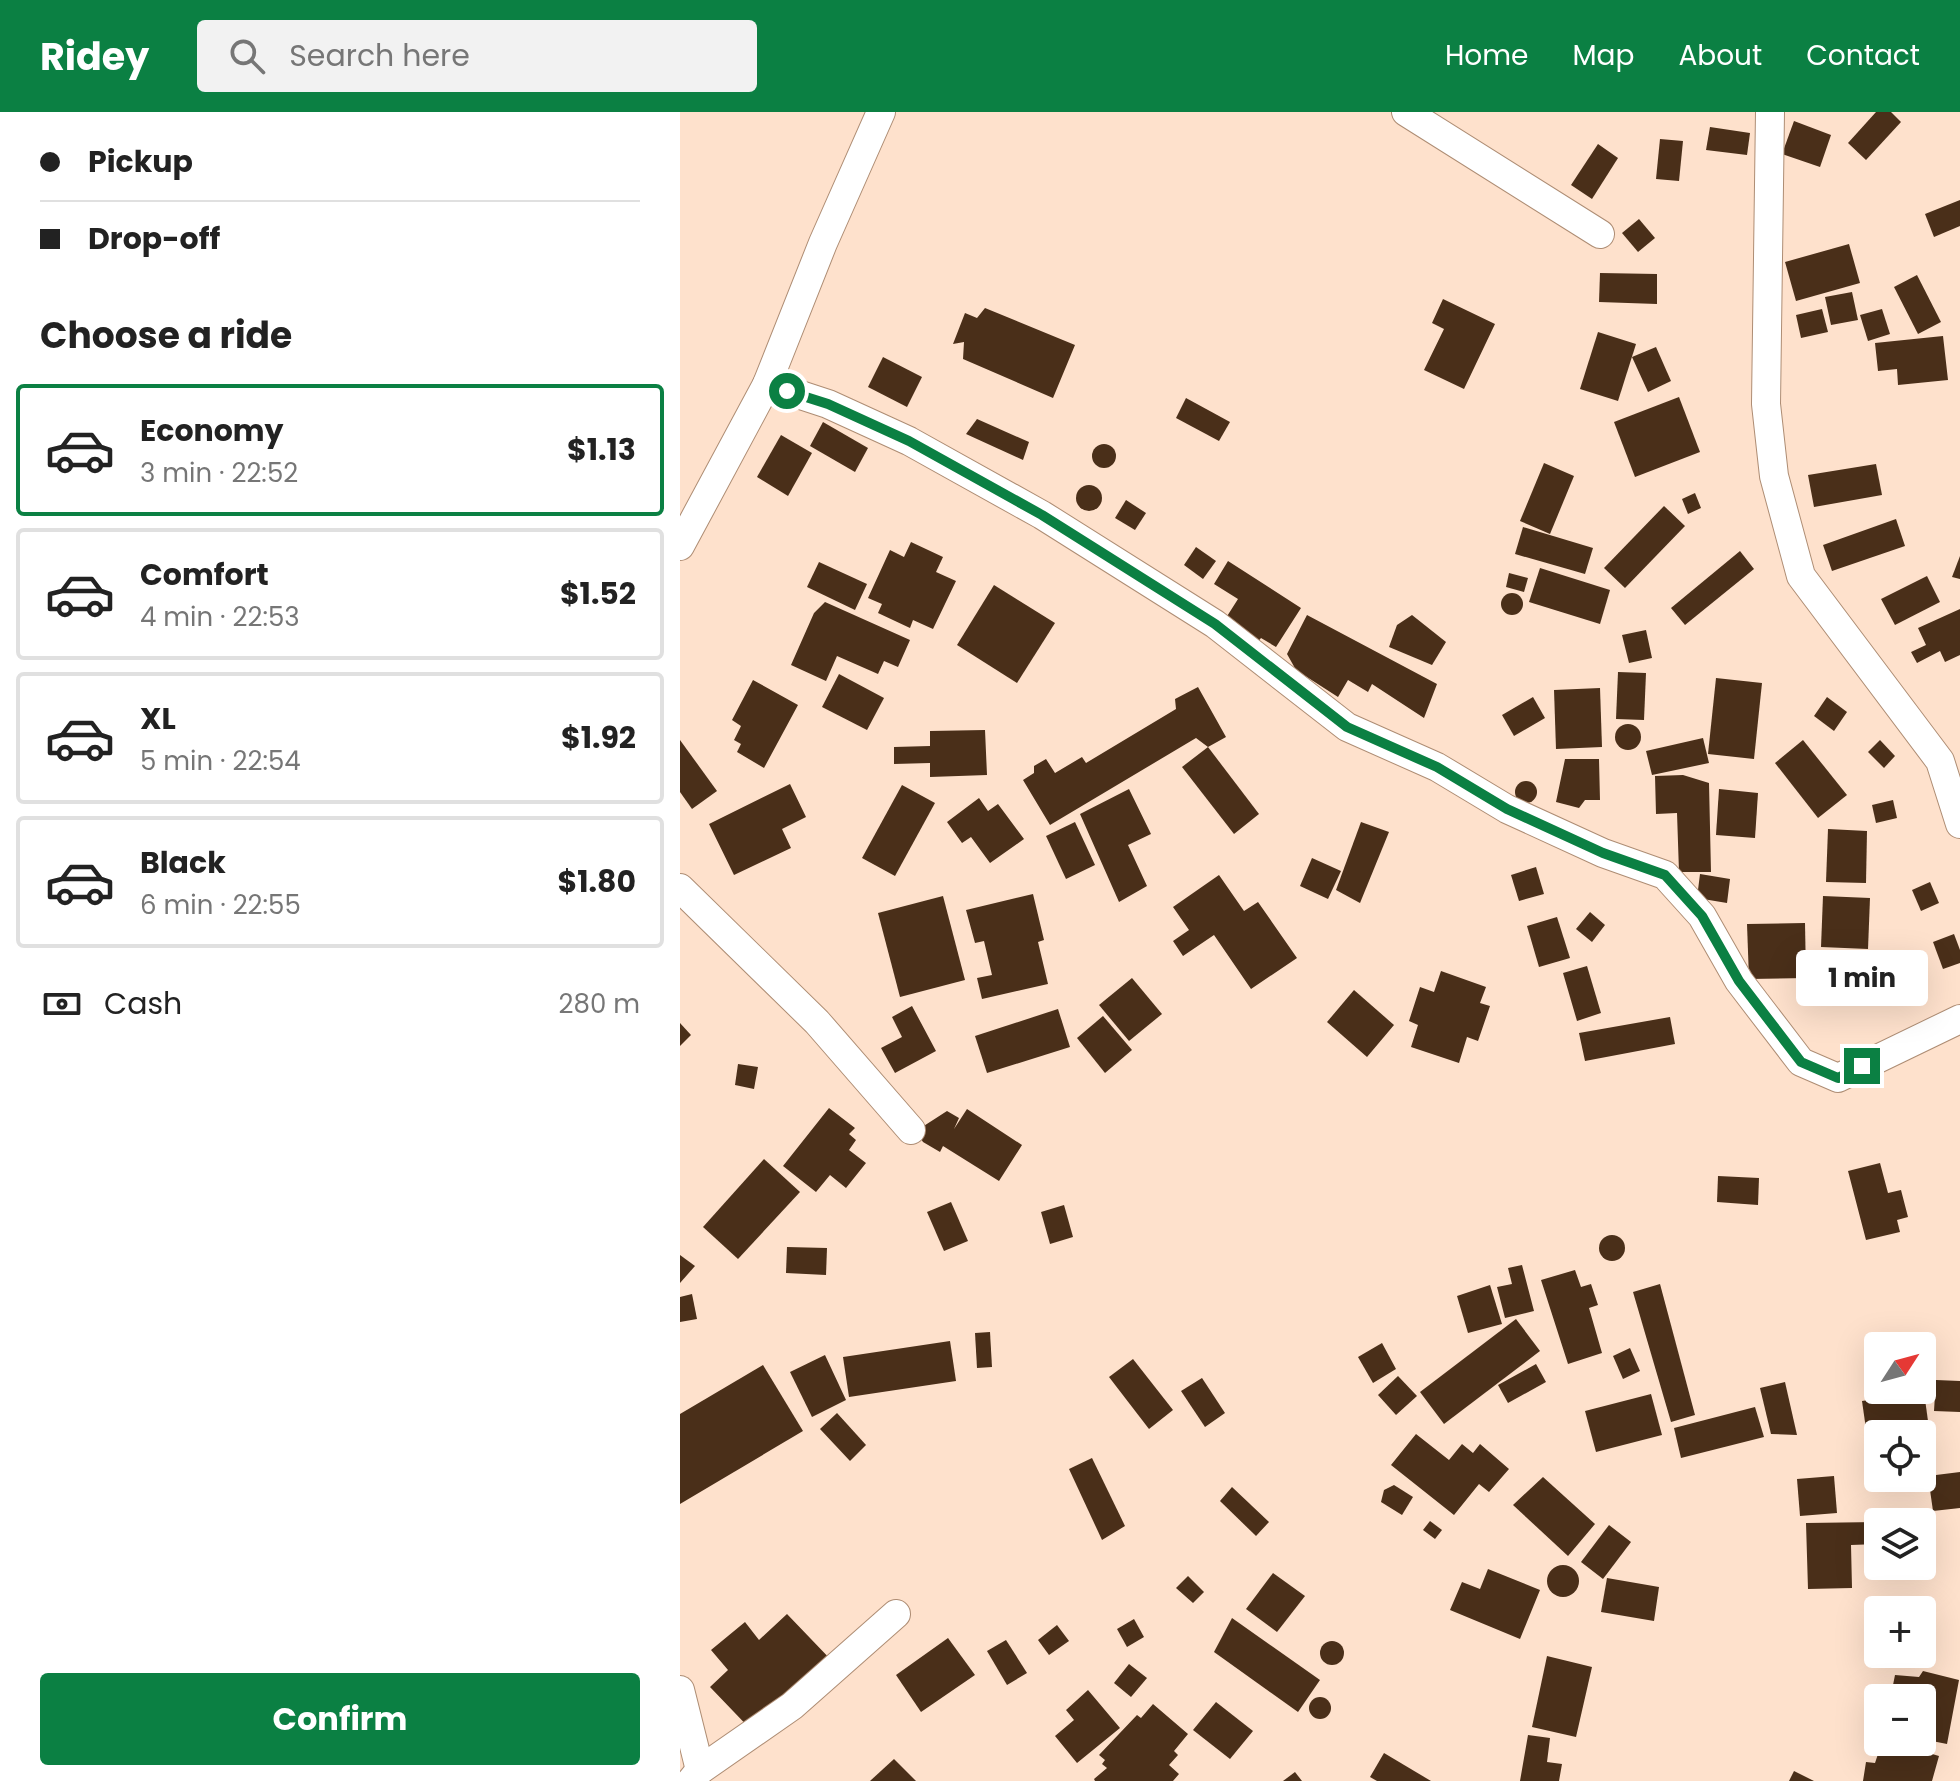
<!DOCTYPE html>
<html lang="en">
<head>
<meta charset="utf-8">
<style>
	body { margin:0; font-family:Poppins,sans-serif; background:#f2f2f2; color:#222; height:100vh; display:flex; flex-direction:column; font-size:30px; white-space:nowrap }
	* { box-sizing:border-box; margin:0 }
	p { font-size:26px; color:#767676 }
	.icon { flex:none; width:44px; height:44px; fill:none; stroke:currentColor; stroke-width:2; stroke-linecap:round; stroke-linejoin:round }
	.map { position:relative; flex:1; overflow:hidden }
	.details { display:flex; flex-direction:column; background:#fff; width:680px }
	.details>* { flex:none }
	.banner { display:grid; align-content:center; height:176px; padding:0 40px; background:#fff }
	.needle { width:52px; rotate:54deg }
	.controls { position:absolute; left:1184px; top:1220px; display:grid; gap:16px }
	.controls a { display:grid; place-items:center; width:72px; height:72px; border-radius:8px; background:#fff; box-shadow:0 8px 32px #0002; font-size:40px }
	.end { position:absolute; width:36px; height:36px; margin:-18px; border:10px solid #0b8043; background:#fff; box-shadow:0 0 0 4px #fff }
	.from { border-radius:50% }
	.bubble { position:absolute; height:56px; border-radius:8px; background:#fff; box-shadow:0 8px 32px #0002; font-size:26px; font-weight:700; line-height:56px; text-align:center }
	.banner b { display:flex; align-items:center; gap:28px; height:76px; font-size:30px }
	.banner b+b { border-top:2px solid #e0e0e0 }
	.banner i { width:20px; height:20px; background:#222 }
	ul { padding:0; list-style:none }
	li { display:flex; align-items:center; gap:24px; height:132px; margin:0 16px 12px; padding:0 24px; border:4px solid #e0e0e0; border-radius:8px }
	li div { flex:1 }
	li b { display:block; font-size:30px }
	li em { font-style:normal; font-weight:700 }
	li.active { border-color:#0b8043 }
	li>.icon { width:72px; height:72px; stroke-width:1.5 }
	h2 { padding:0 40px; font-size:36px; line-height:96px }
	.pay { display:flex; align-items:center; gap:20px; height:88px; padding:0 40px; font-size:30px }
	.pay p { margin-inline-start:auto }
	.primary-button { display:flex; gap:16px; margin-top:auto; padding:16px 40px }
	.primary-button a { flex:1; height:92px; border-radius:8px; background:#0b8043; color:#fff; font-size:32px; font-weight:700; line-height:92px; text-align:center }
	header { display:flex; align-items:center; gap:48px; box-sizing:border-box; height:112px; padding:0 40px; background:#0b8043; color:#fff }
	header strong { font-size:38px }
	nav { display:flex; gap:44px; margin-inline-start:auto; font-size:28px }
	.search { width:560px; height:72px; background:#f2f2f2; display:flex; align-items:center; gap:20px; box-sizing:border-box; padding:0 28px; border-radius:8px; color:#767676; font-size:30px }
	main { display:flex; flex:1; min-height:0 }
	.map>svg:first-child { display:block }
	.building { fill:#4a2f19 }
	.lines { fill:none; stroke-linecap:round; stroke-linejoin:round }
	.minor-casing { stroke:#ae8d74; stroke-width:30 }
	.minor { stroke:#fff; stroke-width:28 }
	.route { stroke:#0b8043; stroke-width:10 }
</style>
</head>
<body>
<header>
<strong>Ridey</strong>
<div class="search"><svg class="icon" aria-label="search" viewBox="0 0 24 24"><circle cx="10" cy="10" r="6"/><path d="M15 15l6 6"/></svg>Search here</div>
<nav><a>Home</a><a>Map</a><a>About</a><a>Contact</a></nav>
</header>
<main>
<section class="details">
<div class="banner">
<b><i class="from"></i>Pickup</b>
<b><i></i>Drop-off</b>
</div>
<h2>Choose a ride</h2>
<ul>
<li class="active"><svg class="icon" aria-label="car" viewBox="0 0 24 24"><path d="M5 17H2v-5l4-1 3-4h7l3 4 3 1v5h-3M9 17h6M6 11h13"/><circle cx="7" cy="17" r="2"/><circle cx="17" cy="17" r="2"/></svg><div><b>Economy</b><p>3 min · 22:52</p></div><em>$1.13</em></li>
<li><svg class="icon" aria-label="car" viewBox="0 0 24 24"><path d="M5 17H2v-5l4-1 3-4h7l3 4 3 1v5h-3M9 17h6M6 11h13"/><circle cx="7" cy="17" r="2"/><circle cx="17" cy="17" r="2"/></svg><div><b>Comfort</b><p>4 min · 22:53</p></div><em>$1.52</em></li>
<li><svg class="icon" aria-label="car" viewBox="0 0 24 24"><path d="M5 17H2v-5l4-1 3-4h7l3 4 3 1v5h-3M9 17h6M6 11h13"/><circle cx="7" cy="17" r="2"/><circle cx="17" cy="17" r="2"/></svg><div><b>XL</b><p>5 min · 22:54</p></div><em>$1.92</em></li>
<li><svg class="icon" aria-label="car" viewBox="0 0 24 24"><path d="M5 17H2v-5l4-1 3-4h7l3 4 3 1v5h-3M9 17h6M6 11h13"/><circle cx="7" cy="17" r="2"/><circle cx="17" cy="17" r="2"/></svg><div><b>Black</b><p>6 min · 22:55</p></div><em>$1.80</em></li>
</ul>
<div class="pay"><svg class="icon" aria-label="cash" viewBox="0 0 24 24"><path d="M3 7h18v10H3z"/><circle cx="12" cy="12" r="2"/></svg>Cash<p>280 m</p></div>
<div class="primary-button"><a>Confirm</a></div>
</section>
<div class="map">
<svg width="1280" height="1669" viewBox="0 0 1280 1669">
	<rect width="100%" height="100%" fill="#fee1cc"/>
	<g class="building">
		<polygon points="1196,0 1211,0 1221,10 1186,48 1168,31"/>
		<polygon points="1114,9 1151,23 1140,55 1102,42"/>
		<polygon points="1030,15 1070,21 1067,43 1026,38"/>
		<polygon points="980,27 1003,29 999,69 976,67"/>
		<polygon points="918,32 938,46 912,87 891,73"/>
		<polygon points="1280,88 1280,114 1254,125 1245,102"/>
		<polygon points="959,107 975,126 958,140 942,121"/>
		<polygon points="1169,132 1180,171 1116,189 1105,150"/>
		<polygon points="920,161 977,162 977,192 919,190"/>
		<polygon points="1237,163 1261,210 1238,222 1214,175"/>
		<polygon points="1172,180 1178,208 1151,213 1145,185"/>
		<polygon points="763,187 815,212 784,277 744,258 764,217 752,211"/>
		<polygon points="305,196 395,233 373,286 283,247 284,230 273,232 285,201 297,206"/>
		<polygon points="1142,197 1148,220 1121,226 1116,203"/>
		<polygon points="1202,197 1210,222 1188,229 1180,203"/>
		<polygon points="918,220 956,232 938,289 900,277"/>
		<polygon points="1263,224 1268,268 1218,273 1217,257 1198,259 1195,231"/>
		<polygon points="976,235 991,269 968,280 952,245"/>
		<polygon points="203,245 242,265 227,295 188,275"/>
		<polygon points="999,285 1020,340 955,365 934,310"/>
		<polygon points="506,286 550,310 539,329 496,306"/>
		<polygon points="297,307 349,330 343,348 286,322"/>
		<polygon points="143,310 188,336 175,360 130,334"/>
		<polygon points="101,323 132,341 108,384 77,365"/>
		<circle cx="424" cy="344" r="12"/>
		<polygon points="864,351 894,364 870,422 840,409"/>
		<polygon points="1196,352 1202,383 1134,395 1128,363"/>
		<circle cx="409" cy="386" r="13"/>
		<polygon points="1015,381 1021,396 1008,402 1002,387"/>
		<polygon points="446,388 466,401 455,418 435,406"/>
		<polygon points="984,394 1005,414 945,476 924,456"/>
		<polygon points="1216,407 1225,434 1152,459 1143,433"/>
		<polygon points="843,415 913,436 905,462 835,442"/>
		<polygon points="231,430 263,445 256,460 276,469 253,517 233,508 230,516 198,501 202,492 188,486 210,438 224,445"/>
		<polygon points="516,435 536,449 523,467 504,453"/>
		<polygon points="1060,439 1074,457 1005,513 991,496"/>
		<polygon points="1280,444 1280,467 1272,465"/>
		<polygon points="548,449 621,496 596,535 581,526 577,531 544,509 558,487 534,472"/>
		<polygon points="139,450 187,472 175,498 127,475"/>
		<polygon points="860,456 930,478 920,512 849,490"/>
		<polygon points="829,461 848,466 844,480 826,475"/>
		<polygon points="1247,464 1260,490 1215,513 1201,487"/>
		<polygon points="314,473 375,511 337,571 277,533"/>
		<circle cx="832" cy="492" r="11"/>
		<polygon points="145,490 230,528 218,555 204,549 198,562 157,544 146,569 111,553 134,501"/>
		<polygon points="1280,497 1280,543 1265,550 1260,539 1237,551 1231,540 1246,533 1238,516"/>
		<polygon points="627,503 757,572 744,606 692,572 688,580 668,568 658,585 616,558 607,542"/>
		<polygon points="732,503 766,530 752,553 709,535 717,513"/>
		<polygon points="966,518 972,546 949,551 942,523"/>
		<polygon points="938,560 966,561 964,608 936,607"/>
		<polygon points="159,562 204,586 187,618 142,595"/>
		<polygon points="1036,566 1082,571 1074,647 1028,642"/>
		<polygon points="73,568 118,593 84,656 57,640 61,632 54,628 61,614 52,608"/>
		<polygon points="518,575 546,625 528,635 516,626 370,713 343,668 354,661 354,654 366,647 375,661 402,645 406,651 496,597 495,587"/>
		<polygon points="920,576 922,635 876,637 874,578"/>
		<polygon points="853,585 865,606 834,624 822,603"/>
		<polygon points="1147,585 1167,600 1154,619 1134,604"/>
		<circle cx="948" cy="625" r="13"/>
		<polygon points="305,618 307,663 250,665 250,651 214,652 214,635 250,634 250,619"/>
		<polygon points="1023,626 1029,651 972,663 966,639"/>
		<polygon points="0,628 37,679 12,697 0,680"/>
		<polygon points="1123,628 1167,683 1138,706 1095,651"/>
		<polygon points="1200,628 1215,644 1204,656 1188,640"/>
		<polygon points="528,635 579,702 554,722 502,655"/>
		<polygon points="885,647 919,647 920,688 905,688 899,696 876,690"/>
		<polygon points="1003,663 1029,671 1031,760 999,760 997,701 976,702 975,664"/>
		<circle cx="846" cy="680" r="11"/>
		<polygon points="110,672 126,705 102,717 111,736 54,763 29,712"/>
		<polygon points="222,673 255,691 215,764 182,746"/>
		<polygon points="449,677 471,722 448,733 467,774 439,790 400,702"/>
		<polygon points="1039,677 1078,681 1075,726 1036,723"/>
		<polygon points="299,686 308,699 318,692 344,727 310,751 291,725 282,731 267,710"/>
		<polygon points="1213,688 1217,706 1196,711 1192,693"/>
		<polygon points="395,710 415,753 386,767 366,724"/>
		<polygon points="681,710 709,720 680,791 656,778"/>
		<polygon points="1148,717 1187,719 1186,771 1146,770"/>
		<polygon points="632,746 661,759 648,787 620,774"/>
		<polygon points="856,755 864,782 839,789 831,763"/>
		<polygon points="1020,762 1050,767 1047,791 1017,786"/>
		<polygon points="539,763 564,799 578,790 617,846 571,877 534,823 503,844 493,829 509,818 493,795"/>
		<polygon points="1250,770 1259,791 1241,799 1232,778"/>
		<polygon points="353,782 364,828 358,830 368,872 302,887 297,866 312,863 304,829 295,831 286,798"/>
		<polygon points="263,784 285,868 220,885 198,801"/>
		<polygon points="1143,784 1190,786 1188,837 1141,835"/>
		<polygon points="910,800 925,813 912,830 896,817"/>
		<polygon points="877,805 890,846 859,855 847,814"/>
		<polygon points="1125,811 1126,866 1069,867 1067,812"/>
		<polygon points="1274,822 1280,838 1280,851 1263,857 1253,830"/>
		<polygon points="907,854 921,901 897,909 883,861"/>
		<polygon points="761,859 806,875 800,891 810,894 798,929 787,925 779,951 731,935 738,913 729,909 740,875 754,880"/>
		<polygon points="452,866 482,902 449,929 419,893"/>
		<polygon points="674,878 714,913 687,945 647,910"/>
		<polygon points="232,894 256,939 215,961 201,936 222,925 212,905"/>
		<polygon points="378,897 390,935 307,961 295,924"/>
		<polygon points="423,904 452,938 425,961 397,926"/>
		<polygon points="990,905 995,932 905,949 899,921"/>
		<polygon points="0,911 11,923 0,934"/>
		<polygon points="58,952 78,955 74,977 55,973"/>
		<polygon points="149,996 175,1016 169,1022 176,1028 169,1038 186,1051 166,1076 150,1063 136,1080 103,1054"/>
		<polygon points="287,997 342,1033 319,1069 263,1034 260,1040 243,1030 236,1019 267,999 279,1006 274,1017"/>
		<polygon points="84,1047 120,1080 58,1147 23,1115"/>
		<polygon points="1200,1051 1208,1081 1221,1078 1228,1105 1217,1108 1220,1120 1186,1128 1168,1059"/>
		<polygon points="1038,1064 1079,1066 1078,1093 1037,1090"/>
		<polygon points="271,1090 288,1129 264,1139 247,1100"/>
		<polygon points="384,1093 393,1125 370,1132 361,1100"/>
		<circle cx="932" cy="1136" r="13"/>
		<polygon points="107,1135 147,1136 146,1163 106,1161"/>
		<polygon points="0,1143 15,1154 0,1171"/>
		<polygon points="842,1153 854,1199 825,1206 817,1175 832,1172 828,1156"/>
		<polygon points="895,1158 901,1175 911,1172 918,1193 909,1196 922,1241 888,1252 861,1168"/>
		<polygon points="980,1172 1015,1303 991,1310 953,1180"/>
		<polygon points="810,1173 822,1212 788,1221 777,1184"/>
		<polygon points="12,1182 17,1207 0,1210 0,1185"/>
		<polygon points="836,1207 860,1239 764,1312 740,1280"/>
		<polygon points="310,1220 312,1255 297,1256 295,1221"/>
		<polygon points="270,1229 276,1269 169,1285 163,1245"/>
		<polygon points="702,1231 716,1257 693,1271 678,1245"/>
		<polygon points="950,1236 960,1259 943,1267 933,1244"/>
		<polygon points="145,1243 166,1288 132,1305 110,1260"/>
		<polygon points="453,1247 493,1298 469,1317 429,1265"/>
		<polygon points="856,1252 866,1270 828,1291 818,1273"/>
		<polygon points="83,1253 123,1319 0,1392 0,1302"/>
		<polygon points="718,1264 737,1284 716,1303 698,1283"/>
		<polygon points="522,1266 545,1301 525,1315 501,1279"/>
		<polygon points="1256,1268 1280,1269 1280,1300 1254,1299"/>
		<polygon points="1105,1270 1117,1323 1091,1322 1080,1276"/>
		<polygon points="1244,1280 1248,1309 1186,1317 1182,1289"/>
		<polygon points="971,1282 982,1323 916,1340 905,1299"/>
		<polygon points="1075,1295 1084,1325 1001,1346 994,1316"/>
		<polygon points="157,1301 186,1333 170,1349 140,1317"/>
		<polygon points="736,1322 769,1348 782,1332 793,1341 800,1332 829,1357 809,1380 799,1372 774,1403 711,1353"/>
		<polygon points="412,1346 445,1414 422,1428 389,1357"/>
		<polygon points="1280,1360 1280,1396 1253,1399 1248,1364"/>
		<polygon points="1154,1364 1157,1401 1120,1404 1117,1367"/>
		<polygon points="863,1365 915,1412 888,1444 833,1393"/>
		<polygon points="714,1373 733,1385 722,1403 701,1390 704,1378"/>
		<polygon points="552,1375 589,1410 576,1424 540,1389"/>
		<polygon points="750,1409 762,1418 755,1427 743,1418"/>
		<polygon points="1198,1410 1198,1432 1171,1433 1172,1476 1128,1477 1126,1411"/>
		<polygon points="929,1413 951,1430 923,1467 901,1450"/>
		<circle cx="883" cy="1469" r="16"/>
		<polygon points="808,1457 860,1478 840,1527 770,1498 782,1470 800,1477"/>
		<polygon points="593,1461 625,1484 597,1520 566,1497"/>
		<polygon points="508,1464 524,1480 513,1491 496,1476"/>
		<polygon points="927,1466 979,1475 974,1509 921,1500"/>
		<polygon points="107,1502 154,1551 77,1624 30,1575 48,1558 31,1538 65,1510 79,1528"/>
		<polygon points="552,1506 640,1568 618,1600 534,1540"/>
		<polygon points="454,1507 464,1525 447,1535 437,1517"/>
		<polygon points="377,1513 389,1529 369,1543 358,1528"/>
		<polygon points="268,1526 295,1563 241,1600 216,1563"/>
		<polygon points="326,1528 347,1561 327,1573 307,1539"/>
		<circle cx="652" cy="1541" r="12"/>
		<polygon points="867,1544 912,1555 896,1625 852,1615"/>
		<polygon points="449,1552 467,1566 451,1585 434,1571"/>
		<polygon points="1243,1559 1279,1568 1267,1632 1242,1627 1242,1586 1199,1586 1200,1577 1212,1578 1215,1563 1239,1565"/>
		<polygon points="408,1578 440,1616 397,1651 375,1624 394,1608 386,1598"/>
		<circle cx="640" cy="1596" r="11"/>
		<polygon points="536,1590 573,1619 550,1647 513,1618"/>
		<polygon points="473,1592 508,1622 494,1639 498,1643 489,1653 499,1662 493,1669 415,1669 414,1667 427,1656 422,1652 425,1648 419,1643 457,1603 461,1606"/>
		<polygon points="848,1623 870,1626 867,1650 882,1652 879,1669 840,1669"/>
		<polygon points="1201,1633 1220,1641 1225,1634 1259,1644 1252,1669 1183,1669 1186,1650 1195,1651"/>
		<polygon points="704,1641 751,1669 697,1669 690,1665"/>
		<polygon points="214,1647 236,1669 190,1669"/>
		<polygon points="1114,1659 1134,1669 1109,1669"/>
		<polygon points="615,1660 622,1669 603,1669"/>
	</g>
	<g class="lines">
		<g class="minor-casing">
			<g id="minor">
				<polyline points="726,0 920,122"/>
				<polyline points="1090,0 1086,292 1094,364 1121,464 1260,649 1280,712"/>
				<polyline points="87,272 148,292 229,329 362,403 535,512 667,615 757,655 827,697 923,741 985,763 1022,804 1059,869 1121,950 1158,966 1280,907"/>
				<polyline points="0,434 87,272 143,131 201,0"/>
				<polyline points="0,776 137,910 231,1018"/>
				<polyline points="0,1578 20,1658"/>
				<polyline points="11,1669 20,1658 112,1594 216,1502"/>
			</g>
		</g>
		<use href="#minor" class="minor"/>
	</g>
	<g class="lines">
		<polyline class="route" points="107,279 148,292 229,329 362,403 535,512 667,615 757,655 827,697 923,741 985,763 1022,804 1059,869 1121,950 1158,966 1182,954"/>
	</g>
</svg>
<div class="controls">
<a><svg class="needle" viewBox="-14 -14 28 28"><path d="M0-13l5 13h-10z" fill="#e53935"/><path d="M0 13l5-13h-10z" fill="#767676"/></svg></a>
<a><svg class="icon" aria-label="locate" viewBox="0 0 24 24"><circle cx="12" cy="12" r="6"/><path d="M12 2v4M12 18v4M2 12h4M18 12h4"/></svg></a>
<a><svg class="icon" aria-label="layers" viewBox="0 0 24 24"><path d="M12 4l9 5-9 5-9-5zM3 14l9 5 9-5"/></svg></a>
<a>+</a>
<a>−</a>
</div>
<i class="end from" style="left:107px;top:279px"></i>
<i class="end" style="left:1182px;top:954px"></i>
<div class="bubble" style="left:1116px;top:838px;width:132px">1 min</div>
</div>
</main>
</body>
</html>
